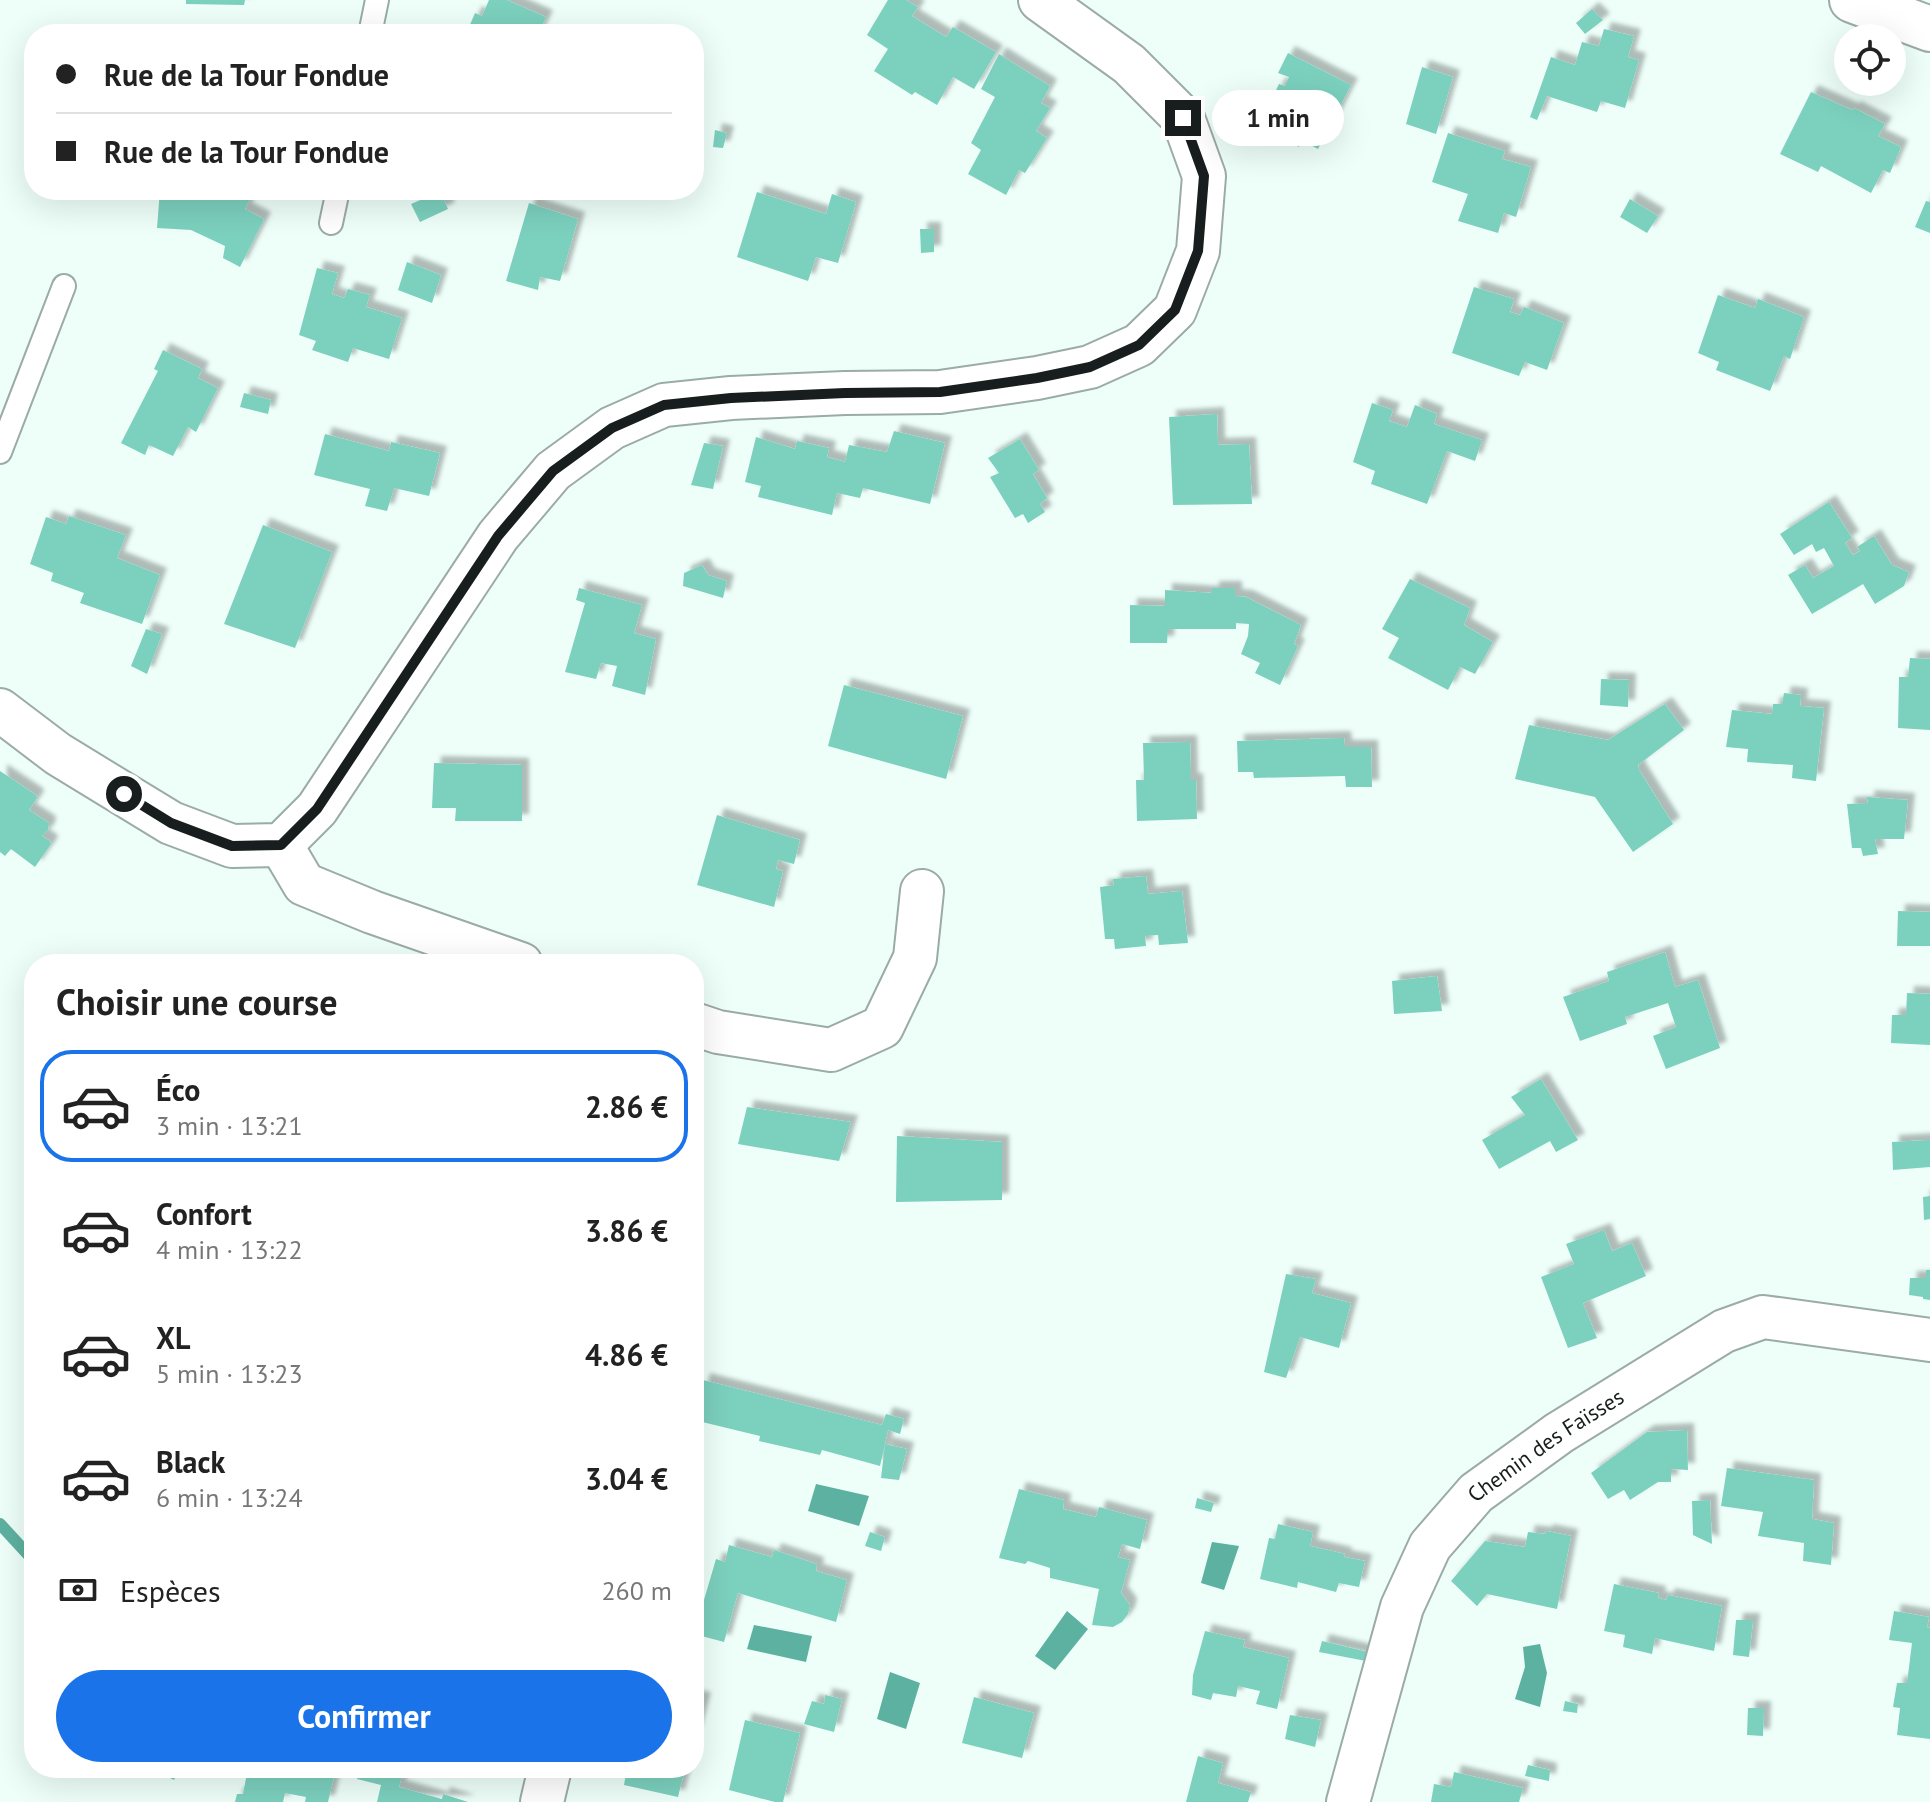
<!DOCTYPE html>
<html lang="fr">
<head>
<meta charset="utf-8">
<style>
	body { margin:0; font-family:"PT Sans",sans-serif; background:#f6f6f6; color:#222; height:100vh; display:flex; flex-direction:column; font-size:30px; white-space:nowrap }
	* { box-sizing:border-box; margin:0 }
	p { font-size:26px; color:#767676 }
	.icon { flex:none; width:44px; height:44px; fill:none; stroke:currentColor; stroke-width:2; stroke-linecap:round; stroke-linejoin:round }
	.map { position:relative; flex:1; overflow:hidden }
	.drawer { position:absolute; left:24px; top:954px; width:680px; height:824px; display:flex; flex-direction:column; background:#fff; border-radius:32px; box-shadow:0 8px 32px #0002 }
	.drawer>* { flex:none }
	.banner { position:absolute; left:24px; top:24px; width:680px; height:176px; border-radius:32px; box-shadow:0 8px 32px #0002; display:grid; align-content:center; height:176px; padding:0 32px; background:#fff }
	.buttons { position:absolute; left:1834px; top:24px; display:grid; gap:16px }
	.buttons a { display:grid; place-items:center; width:72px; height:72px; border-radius:50%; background:#fff; box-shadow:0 8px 32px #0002; font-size:40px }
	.end { position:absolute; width:36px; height:36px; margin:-18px; border:10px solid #181e1d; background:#fff; box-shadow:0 0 0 4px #fff }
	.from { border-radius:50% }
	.bubble { position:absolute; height:56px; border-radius:28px; background:#fff; box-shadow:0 8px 32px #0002; font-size:26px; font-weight:700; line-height:56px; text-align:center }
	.banner b { display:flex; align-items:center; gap:28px; height:76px; font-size:30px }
	.banner b+b { border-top:2px solid #e0e0e0 }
	.banner i { width:20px; height:20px; background:#222 }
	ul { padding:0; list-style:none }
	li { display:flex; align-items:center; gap:24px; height:112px; margin:0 16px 12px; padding:0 16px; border:4px solid transparent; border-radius:32px }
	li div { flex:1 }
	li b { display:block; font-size:30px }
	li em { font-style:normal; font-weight:700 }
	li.on { border-color:#1a73e8 }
	li>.icon { width:72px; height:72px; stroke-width:1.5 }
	h2 { padding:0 32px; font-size:36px; line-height:96px }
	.pay { display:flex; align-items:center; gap:20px; height:88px; padding:0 32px; font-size:30px }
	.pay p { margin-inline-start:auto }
	.cta { display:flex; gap:16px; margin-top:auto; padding:16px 32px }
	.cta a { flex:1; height:92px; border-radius:48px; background:#1a73e8; color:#fff; font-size:32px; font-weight:700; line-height:92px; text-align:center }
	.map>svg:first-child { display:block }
	.water { fill:#5db1a0 }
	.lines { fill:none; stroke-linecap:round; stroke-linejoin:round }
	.stream { stroke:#5db1a0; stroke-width:12 }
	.building { fill:#7cd0be; filter:url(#shadow) }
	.service-casing { stroke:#9baba7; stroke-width:26 }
	.minor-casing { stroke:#9baba7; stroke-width:46 }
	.tertiary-casing { stroke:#9baba7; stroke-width:48 }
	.service { stroke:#fff; stroke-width:22 }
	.minor { stroke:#fff; stroke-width:42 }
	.tertiary { stroke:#fff; stroke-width:44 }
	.route { stroke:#181e1d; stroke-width:10 }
	.labels { text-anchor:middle; stroke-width:8; stroke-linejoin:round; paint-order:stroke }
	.street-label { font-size:22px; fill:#181e1d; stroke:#fff }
</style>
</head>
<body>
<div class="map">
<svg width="1930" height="1802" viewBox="0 0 1930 1802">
	<defs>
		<filter id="shadow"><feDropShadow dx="7" dy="-7" stdDeviation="2" flood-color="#0004"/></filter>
	</defs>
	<rect width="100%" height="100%" fill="#eefffa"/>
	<g class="water">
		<polygon points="816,1484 869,1496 859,1526 808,1511"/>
		<polygon points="1212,1542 1239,1546 1224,1590 1201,1583"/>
		<polygon points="1067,1611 1088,1629 1055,1670 1035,1656"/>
		<polygon points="754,1625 812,1636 806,1662 747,1649"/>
		<polygon points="1540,1644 1547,1673 1540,1707 1515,1699 1525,1667 1523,1647"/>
		<polygon points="890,1672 920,1683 906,1729 877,1719"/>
	</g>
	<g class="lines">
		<polyline class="stream" points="0,1524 34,1561"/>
	</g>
	<g class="building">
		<polygon points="186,0 245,0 244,5 186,4"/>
		<polygon points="489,0 507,0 546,17 538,34 466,34 475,13 482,16"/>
		<polygon points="888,0 906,0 918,7 912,16 946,37 953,27 996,52 974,89 953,77 937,105 915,92 912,95 874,71 888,49 867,35"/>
		<polygon points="1592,9 1603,20 1585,34 1576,23"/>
		<polygon points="1604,29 1634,36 1628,57 1639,60 1625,108 1601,101 1597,112 1547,96 1537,120 1530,117 1551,57 1575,65 1582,42 1599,46"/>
		<polygon points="1288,53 1351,85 1318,149 1301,140 1299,147 1258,127 1279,84 1285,86 1289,77 1278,73"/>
		<polygon points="999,54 1050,86 1041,103 1050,108 1036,131 1047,138 1025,173 1019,170 1006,195 968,174 981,150 971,143 995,97 981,89"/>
		<polygon points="1422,67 1453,77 1436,134 1406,124"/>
		<polygon points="1811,92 1852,110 1854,108 1885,124 1878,136 1901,147 1890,173 1883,170 1871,193 1821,166 1818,172 1780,154"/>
		<polygon points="715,130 727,133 723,148 713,147"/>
		<polygon points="1448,133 1505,151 1502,159 1531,167 1516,217 1504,213 1498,233 1458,221 1468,194 1432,182"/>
		<polygon points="160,190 234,190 251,197 245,209 264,219 240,267 223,258 225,246 191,230 157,228"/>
		<polygon points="419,190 440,190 448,209 420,222 411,204 423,199"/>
		<polygon points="757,192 826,214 832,194 856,202 838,263 816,257 808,281 737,257"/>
		<polygon points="1630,199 1658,216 1647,233 1620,217"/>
		<polygon points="1926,201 1930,202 1930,233 1915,227"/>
		<polygon points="529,203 578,219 560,281 540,277 538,290 506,281"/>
		<polygon points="920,229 934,229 934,252 921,253"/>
		<polygon points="407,262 441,275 432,303 398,290"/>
		<polygon points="317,268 338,273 332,294 344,298 348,289 370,295 366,307 402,318 389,359 353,348 348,362 312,350 316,341 299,335"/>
		<polygon points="1474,287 1514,299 1510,312 1520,315 1524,307 1564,323 1547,370 1525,362 1519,376 1452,353"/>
		<polygon points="1718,295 1755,308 1758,299 1804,317 1790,359 1784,356 1770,391 1716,370 1719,362 1698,353"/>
		<polygon points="163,350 202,369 198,378 218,388 196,432 188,427 173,456 149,445 145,455 121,443 158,371 154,369"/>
		<polygon points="244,393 271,400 268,414 240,407"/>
		<polygon points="1372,403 1393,410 1389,421 1407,427 1415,405 1437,414 1434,424 1482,440 1475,461 1447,451 1427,504 1371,484 1375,471 1353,462"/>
		<polygon points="1217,414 1218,445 1249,444 1252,504 1173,505 1169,417"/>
		<polygon points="894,431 945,443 930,504 863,488 860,498 837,493 832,515 758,497 761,486 745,482 756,437 795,449 797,441 829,448 827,457 845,462 849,445 887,452"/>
		<polygon points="325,434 389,451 391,442 440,453 429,496 394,488 387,511 365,506 370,489 314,475"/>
		<polygon points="1020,439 1039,470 1033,474 1047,498 1040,504 1045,512 1028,523 1023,514 1015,518 990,477 999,473 988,458"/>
		<polygon points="704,443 723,446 713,489 691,485"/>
		<polygon points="1829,502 1852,538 1845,543 1853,555 1860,551 1857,547 1874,536 1892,565 1909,572 1904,586 1875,604 1863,584 1812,614 1788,575 1805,565 1813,578 1834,566 1824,548 1816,552 1812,544 1794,555 1780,534"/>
		<polygon points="69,516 126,535 117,558 160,575 142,624 80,603 84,593 51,581 53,573 30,564 46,517 66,524"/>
		<polygon points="263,525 332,552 295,648 224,624"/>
		<polygon points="702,565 708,575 727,581 723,598 683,586 684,573"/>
		<polygon points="1410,579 1470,608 1464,625 1493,642 1475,674 1460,667 1448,690 1388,658 1399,638 1382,629"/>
		<polygon points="579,588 642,605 634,633 656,639 645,695 612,686 617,666 601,663 596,679 565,672 585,603 576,600"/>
		<polygon points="1212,588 1235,588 1235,596 1246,597 1301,625 1294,644 1298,646 1280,685 1255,673 1260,663 1241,654 1248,636 1249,624 1236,623 1236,629 1168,629 1167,643 1130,643 1130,605 1165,606 1165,590 1212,593"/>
		<polygon points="146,629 162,634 147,674 131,666"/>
		<polygon points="1910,658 1930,659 1930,730 1898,728 1899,677 1908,677"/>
		<polygon points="1601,679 1629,680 1628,707 1600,705"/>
		<polygon points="844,685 963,716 946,779 828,746"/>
		<polygon points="1784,693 1801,695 1800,706 1824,708 1816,781 1792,778 1793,765 1747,762 1748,749 1726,747 1732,710 1772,714 1773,704 1782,704"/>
		<polygon points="1665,704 1684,730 1638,765 1639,770 1673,824 1633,852 1595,797 1515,779 1529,725 1608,740"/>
		<polygon points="1344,738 1345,747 1371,747 1372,787 1346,787 1345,776 1254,778 1253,772 1238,772 1237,741"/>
		<polygon points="1190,742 1191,780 1196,780 1197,819 1137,821 1136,780 1144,780 1143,743"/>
		<polygon points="434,763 522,765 522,821 455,821 456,808 432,808"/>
		<polygon points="0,771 36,795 37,798 29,810 49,823 48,830 42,836 50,841 51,844 35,867 11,849 5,856 0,852"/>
		<polygon points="1867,797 1908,800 1904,839 1875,839 1878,854 1863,856 1861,848 1852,848 1847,804 1868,803"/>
		<polygon points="717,815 800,840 794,864 778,860 776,869 783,871 774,907 697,885"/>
		<polygon points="1146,876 1148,894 1182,891 1188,943 1159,945 1158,935 1145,936 1146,946 1115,949 1114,939 1105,939 1100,887 1114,885 1113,879"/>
		<polygon points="1898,911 1930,912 1930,946 1897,946"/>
		<polygon points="1665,952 1675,987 1698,980 1720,1048 1666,1069 1653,1036 1676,1027 1668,1003 1625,1017 1627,1024 1580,1041 1563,997 1609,981 1607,972"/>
		<polygon points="1437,976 1442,1011 1394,1014 1392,981"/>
		<polygon points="1907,993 1930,994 1930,1045 1891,1043 1892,1015 1906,1015"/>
		<polygon points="1541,1079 1578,1140 1556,1152 1550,1141 1499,1169 1482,1140 1525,1115 1511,1097"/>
		<polygon points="747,1107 851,1122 839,1161 738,1144"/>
		<polygon points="897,1136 1002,1142 1002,1200 896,1202"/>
		<polygon points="1930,1140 1930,1167 1893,1170 1892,1142"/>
		<polygon points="1930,1196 1930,1219 1924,1220 1923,1197"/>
		<polygon points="1604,1230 1612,1251 1632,1243 1646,1276 1583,1303 1597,1338 1568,1348 1541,1277 1574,1264 1566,1244"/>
		<polygon points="1926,1270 1930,1270 1930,1300 1923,1299 1923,1297 1909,1295 1910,1278 1926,1278"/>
		<polygon points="1286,1274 1316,1279 1312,1293 1351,1303 1339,1348 1300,1337 1286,1378 1264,1372"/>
		<polygon points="703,1380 882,1425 886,1414 904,1419 900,1434 888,1430 880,1466 822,1450 820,1455 759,1441 760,1436 694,1420"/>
		<polygon points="1687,1430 1688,1470 1671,1469 1671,1482 1658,1482 1630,1500 1624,1490 1608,1499 1591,1473 1647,1432"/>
		<polygon points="885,1444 907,1449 899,1480 881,1478"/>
		<polygon points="1727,1468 1814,1480 1812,1519 1834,1523 1831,1565 1803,1561 1804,1543 1758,1536 1763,1512 1721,1506"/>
		<polygon points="1019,1489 1064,1500 1063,1509 1096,1517 1099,1507 1147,1520 1140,1549 1122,1544 1118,1557 1130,1560 1121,1593 1130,1605 1128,1614 1122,1622 1113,1627 1092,1625 1099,1589 1050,1578 1050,1568 1028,1561 1025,1564 999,1558"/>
		<polygon points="1197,1498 1214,1503 1211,1512 1195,1508"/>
		<polygon points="1710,1500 1712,1544 1693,1535 1692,1501"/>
		<polygon points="1278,1524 1313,1532 1310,1546 1345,1554 1344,1557 1365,1561 1359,1587 1339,1583 1336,1592 1298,1582 1297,1588 1260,1579 1269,1538 1275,1539"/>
		<polygon points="1546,1531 1571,1536 1557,1609 1487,1594 1477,1606 1451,1581 1485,1541 1525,1547 1528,1532 1545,1534"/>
		<polygon points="870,1532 885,1537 881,1551 865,1546"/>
		<polygon points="729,1545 772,1557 774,1550 817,1564 816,1571 847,1580 836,1622 738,1593 724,1642 694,1634 716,1559 725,1562"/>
		<polygon points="1614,1584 1659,1593 1658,1598 1666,1600 1668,1595 1722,1606 1714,1651 1655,1638 1652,1654 1623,1647 1625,1635 1604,1631"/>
		<polygon points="1894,1611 1929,1617 1927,1627 1930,1628 1930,1739 1897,1735 1900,1708 1893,1707 1897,1683 1907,1683 1912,1643 1889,1640"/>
		<polygon points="1736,1620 1753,1620 1749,1657 1733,1655"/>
		<polygon points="1205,1631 1245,1640 1243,1647 1289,1658 1277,1709 1256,1704 1260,1691 1238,1686 1236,1697 1213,1693 1211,1700 1192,1695 1193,1675"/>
		<polygon points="1322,1641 1368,1652 1366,1661 1319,1652"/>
		<polygon points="825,1695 842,1699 834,1732 804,1724 812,1701 824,1704"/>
		<polygon points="694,1697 704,1699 695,1733 694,1733"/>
		<polygon points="974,1697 1034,1713 1022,1758 962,1743"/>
		<polygon points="1565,1701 1578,1704 1577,1713 1563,1711"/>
		<polygon points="1748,1708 1764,1708 1763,1736 1747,1735"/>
		<polygon points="1290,1715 1321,1720 1315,1747 1285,1739"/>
		<polygon points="745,1720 800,1733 783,1802 775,1802 729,1790"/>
		<polygon points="1198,1756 1223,1763 1218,1783 1251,1792 1248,1802 1186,1802"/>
		<polygon points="1528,1765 1550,1770 1549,1781 1525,1776"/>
		<polygon points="150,1768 180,1768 174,1780"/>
		<polygon points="248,1768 336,1768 328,1802 305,1802 306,1797 285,1793 283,1802 235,1802 237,1794 243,1794"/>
		<polygon points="361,1768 404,1768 399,1787 442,1799 443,1794 468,1802 377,1802 381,1785 357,1779"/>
		<polygon points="627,1768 685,1768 678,1797 624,1785"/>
		<polygon points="1454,1772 1523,1788 1519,1802 1431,1802 1434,1784 1451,1787"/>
	</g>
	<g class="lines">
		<g class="service-casing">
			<g id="service">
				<polyline points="370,34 377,0"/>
				<polyline points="331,223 338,190"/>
				<polyline points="0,452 64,286"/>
			</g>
		</g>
		<g class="minor-casing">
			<g id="minor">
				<polyline points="0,710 58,754 171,823 232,846 281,845 317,809 498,536 553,471 612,428 664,405 731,398 845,393 940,392 1037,378 1090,367 1139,345 1175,310 1198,251 1204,176 1183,118 1129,64 1040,0"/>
				<polyline points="281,845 304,884 372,912 521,964"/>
				<polyline points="694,1024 718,1032 831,1050 882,1027 915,958 922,891"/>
				<polyline points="542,1802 550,1768"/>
				<path id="s1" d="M 1348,1802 L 1402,1607 L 1430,1546 L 1476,1493 L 1559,1433 L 1724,1331 L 1763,1317 L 1930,1340"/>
			</g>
		</g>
		<g class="tertiary-casing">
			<polyline id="tertiary" points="1852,0 1930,29"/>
		</g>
		<use href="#service" class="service"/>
		<use href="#minor" class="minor"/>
		<use href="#tertiary" class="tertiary"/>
	</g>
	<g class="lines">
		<polyline class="route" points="124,794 171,823 232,846 281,845 317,809 498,536 553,471 612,428 664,405 731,398 845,393 940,392 1037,378 1090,367 1139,345 1175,310 1198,251 1204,176 1183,118"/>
	</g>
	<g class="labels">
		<g class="street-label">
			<text dy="8" stroke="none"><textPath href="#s1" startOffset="424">Chemin des Faïsses</textPath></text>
		</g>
	</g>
</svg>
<div class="buttons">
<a><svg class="icon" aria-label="locate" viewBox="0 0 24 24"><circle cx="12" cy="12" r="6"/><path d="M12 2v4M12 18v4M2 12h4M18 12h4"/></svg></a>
</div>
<i class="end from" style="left:124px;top:794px"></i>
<i class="end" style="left:1183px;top:118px"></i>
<div class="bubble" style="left:1212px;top:90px;width:132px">1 min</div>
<div class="banner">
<b><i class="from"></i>Rue de la Tour Fondue</b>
<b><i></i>Rue de la Tour Fondue</b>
</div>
<section class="drawer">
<h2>Choisir une course</h2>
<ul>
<li class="on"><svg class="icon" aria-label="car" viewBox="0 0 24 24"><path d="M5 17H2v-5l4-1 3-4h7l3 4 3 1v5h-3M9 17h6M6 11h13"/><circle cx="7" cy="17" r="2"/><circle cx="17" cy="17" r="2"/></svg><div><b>Éco</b><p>3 min · 13:21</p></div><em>2.86 €</em></li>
<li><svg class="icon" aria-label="car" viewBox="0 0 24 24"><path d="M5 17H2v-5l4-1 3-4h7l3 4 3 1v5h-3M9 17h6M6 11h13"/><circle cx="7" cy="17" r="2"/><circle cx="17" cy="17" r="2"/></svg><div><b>Confort</b><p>4 min · 13:22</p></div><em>3.86 €</em></li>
<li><svg class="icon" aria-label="car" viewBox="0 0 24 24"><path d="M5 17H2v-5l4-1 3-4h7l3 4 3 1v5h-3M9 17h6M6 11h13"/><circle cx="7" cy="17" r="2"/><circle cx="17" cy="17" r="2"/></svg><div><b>XL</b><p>5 min · 13:23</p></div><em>4.86 €</em></li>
<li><svg class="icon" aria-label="car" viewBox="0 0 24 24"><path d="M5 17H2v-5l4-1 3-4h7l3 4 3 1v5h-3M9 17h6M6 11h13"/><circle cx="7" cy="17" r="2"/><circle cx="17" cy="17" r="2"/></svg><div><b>Black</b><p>6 min · 13:24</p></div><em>3.04 €</em></li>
</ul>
<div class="pay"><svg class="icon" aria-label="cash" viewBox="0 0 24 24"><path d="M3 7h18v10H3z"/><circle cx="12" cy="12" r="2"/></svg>Espèces<p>260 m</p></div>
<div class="cta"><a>Confirmer</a></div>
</section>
</div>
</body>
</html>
